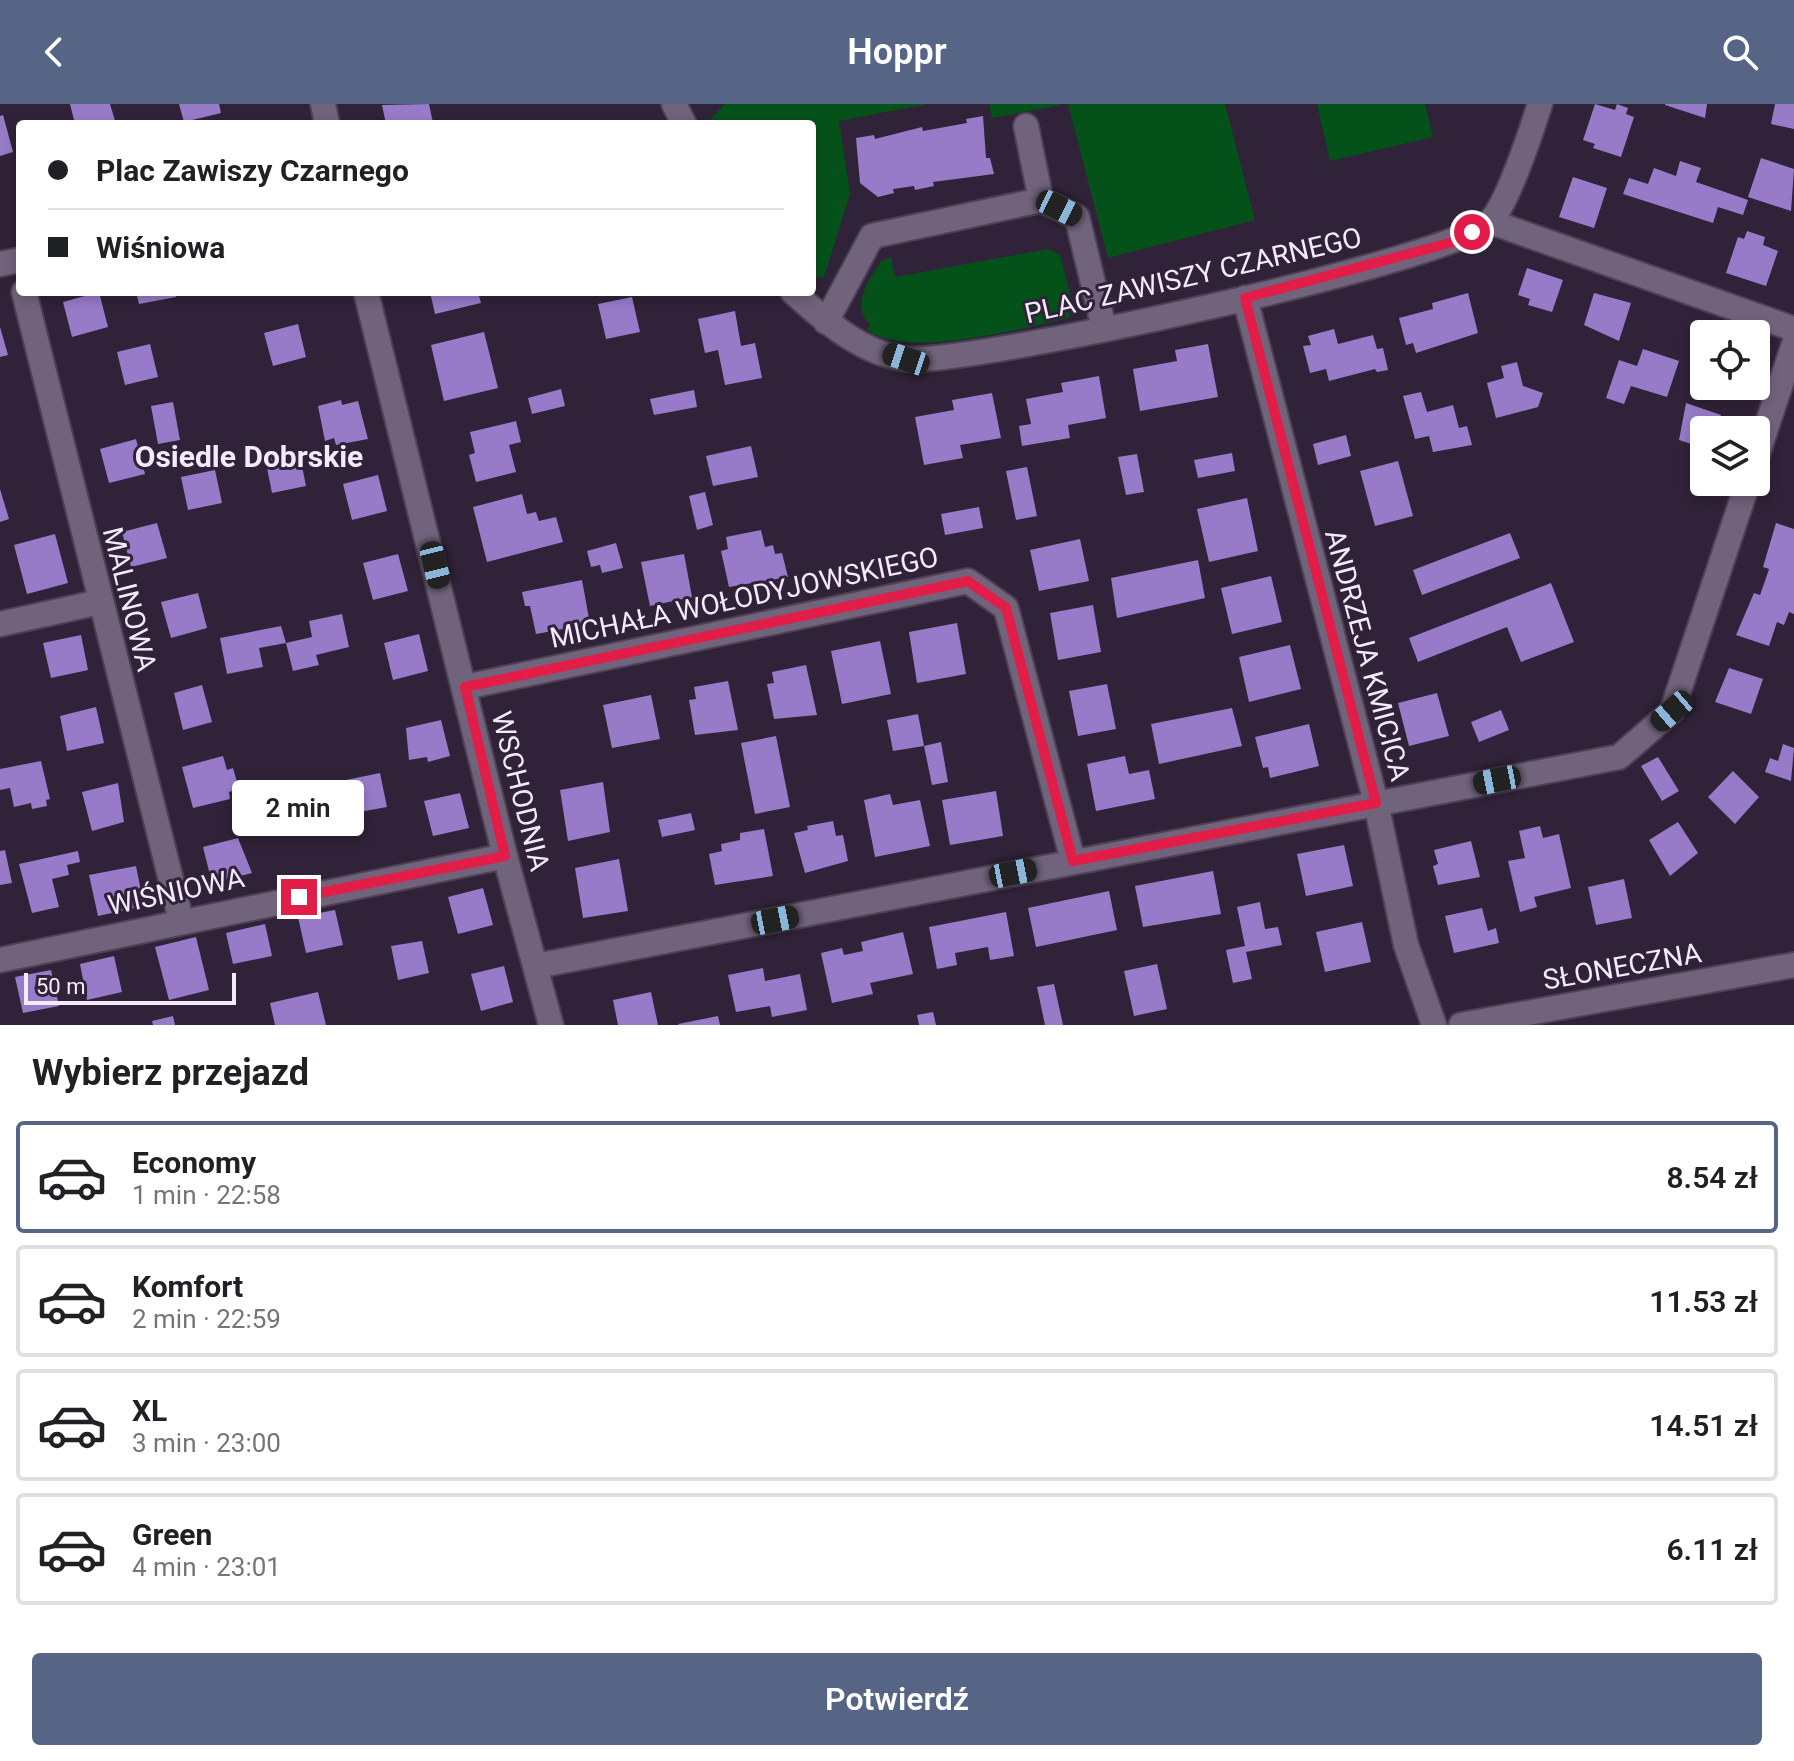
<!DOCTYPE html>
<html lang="pl">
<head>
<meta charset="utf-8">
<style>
	body { margin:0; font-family:Roboto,sans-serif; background:#f2f2f2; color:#202124; height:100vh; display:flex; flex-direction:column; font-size:30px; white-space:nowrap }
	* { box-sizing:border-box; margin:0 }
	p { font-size:26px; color:#757577 }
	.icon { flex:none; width:44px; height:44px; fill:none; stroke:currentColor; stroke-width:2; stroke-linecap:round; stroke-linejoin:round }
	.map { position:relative; height:921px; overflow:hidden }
	.details { display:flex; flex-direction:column; background:#fff; flex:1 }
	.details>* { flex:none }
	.banner { position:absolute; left:16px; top:16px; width:800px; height:176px; border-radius:8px; box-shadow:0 4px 12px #0003; display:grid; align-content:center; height:176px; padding:0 32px; background:#fff }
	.fabs { position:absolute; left:1690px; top:216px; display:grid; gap:16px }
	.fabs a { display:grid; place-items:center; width:80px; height:80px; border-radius:8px; background:#fff; box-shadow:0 4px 12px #0003; font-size:40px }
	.scale { position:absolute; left:24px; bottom:20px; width:212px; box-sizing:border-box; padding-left:8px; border:4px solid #f4ebfa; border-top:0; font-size:22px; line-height:28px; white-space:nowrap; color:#f4ebfa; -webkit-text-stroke:6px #302238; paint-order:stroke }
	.end { position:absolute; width:36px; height:36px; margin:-18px; border:10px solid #e11d48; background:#fff; box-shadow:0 0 0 4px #fff }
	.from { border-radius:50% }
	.bubble { position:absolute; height:56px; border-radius:8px; background:#fff; box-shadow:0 4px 12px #0003; font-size:26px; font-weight:600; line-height:56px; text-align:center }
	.car { position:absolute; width:24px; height:48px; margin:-24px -12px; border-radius:10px; box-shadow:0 0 6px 2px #0007; background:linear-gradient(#222 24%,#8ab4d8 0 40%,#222 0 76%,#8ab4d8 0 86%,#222 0) }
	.banner b { display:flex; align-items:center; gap:28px; height:76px; font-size:30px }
	.banner b+b { border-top:2px solid #e0e0e0 }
	.banner i { width:20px; height:20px; background:#202124 }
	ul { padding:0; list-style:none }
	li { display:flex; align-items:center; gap:24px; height:112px; margin:0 16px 12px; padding:0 16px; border:4px solid #e0e0e0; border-radius:8px }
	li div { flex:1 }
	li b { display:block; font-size:30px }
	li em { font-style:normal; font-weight:600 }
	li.on { border-color:#566486 }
	li>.icon { width:72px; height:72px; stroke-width:1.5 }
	h2 { padding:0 32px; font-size:36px; line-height:96px }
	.primary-button { display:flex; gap:16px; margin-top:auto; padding:16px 32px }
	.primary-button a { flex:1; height:92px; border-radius:8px; background:#566486; color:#fff; font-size:32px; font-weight:600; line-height:92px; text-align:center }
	header { display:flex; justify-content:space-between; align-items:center; height:104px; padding:0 32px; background:#566486; color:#fff; font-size:36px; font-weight:600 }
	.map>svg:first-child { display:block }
	.green { fill:#05511a }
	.building { fill:#977bc8 }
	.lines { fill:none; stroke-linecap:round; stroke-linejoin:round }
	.minor-casing { stroke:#4d4154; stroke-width:28 }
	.minor { stroke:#72637c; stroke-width:24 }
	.route { stroke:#e11d48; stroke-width:10 }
	.labels { text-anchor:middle; stroke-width:6; stroke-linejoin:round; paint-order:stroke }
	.street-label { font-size:28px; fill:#f4ebfa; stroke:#302238 }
	.neighbourhood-label { font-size:30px; font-weight:bold; fill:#f4ebfa; stroke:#302238 }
</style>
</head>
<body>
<header><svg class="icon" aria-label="back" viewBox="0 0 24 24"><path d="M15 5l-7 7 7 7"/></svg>Hoppr<svg class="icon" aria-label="search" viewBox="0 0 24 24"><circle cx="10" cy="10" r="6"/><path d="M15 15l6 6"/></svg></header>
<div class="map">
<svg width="1794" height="921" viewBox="0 0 1794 921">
	<rect width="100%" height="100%" fill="#302238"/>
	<g class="green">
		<polygon points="725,0 928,0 839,17 850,90 824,173 817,174 812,170 812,20 712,20 712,13"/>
		<polygon points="989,0 1060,0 1061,1 992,14"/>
		<polygon points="1068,0 1225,0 1255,116 1108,154"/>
		<polygon points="1317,0 1425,0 1433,33 1330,57"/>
		<path d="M 1048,145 L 1060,151 L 1071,194 L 1069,214 C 1022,224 906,256 867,226 L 870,220 C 850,202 869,175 882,156 L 891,154 L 895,173 Z"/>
	</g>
	<g class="building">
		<polygon points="70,0 110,0 116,20 75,20"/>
		<polygon points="179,0 219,0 221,9 184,18"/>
		<polygon points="429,0 433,19 386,20 382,1"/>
		<polygon points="1595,0 1615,6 1617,0 1628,4 1626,10 1634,13 1621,53 1593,44 1595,40 1583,36"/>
		<polygon points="1665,0 1707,0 1705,14 1665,1"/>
		<polygon points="1775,0 1794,0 1794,25 1771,20"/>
		<polygon points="3,11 13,48 0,52 0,12"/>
		<polygon points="983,12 986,54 990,54 994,70 933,78 934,82 915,86 914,82 893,85 894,89 878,93 860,79 856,34 874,31 875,35 922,23 923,27 967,19 966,15"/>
		<polygon points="1761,54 1794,65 1791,107 1748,93"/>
		<polygon points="1680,57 1701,64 1696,78 1748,96 1743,111 1718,103 1713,119 1623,90 1629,74 1648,80 1654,64 1676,72"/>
		<polygon points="1573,73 1607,84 1594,124 1559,113"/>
		<polygon points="1747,127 1765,133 1763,141 1778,147 1766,182 1726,169 1738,133 1744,135"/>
		<polygon points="1527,164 1563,176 1552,208 1528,201 1530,195 1518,191"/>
		<polygon points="99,188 108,223 72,233 63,198"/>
		<polygon points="136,188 175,188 176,193 139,200"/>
		<polygon points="430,188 478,188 481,199 435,210"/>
		<polygon points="1468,189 1478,229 1416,249 1413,239 1406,241 1399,214 1433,205 1432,199"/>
		<polygon points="1594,189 1631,199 1619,237 1584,221"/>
		<polygon points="632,193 640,228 606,235 598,200"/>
		<polygon points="735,207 741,242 755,239 762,274 725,281 718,246 705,249 698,215"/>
		<polygon points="298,220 306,253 273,262 264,229"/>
		<polygon points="0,223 8,251 0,253"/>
		<polygon points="1334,225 1338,240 1373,231 1377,245 1383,244 1388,266 1377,268 1375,265 1329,277 1326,265 1310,269 1303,242 1311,241 1308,232"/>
		<polygon points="484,228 498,284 444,297 431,241"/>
		<polygon points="150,240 158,273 125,281 117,248"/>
		<polygon points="1208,240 1218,293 1140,307 1133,265 1177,257 1175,246"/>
		<polygon points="1643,245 1679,257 1667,293 1631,282 1624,300 1606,294 1619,256 1637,262"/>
		<polygon points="1517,258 1523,282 1543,289 1538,303 1496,314 1487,279 1504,274 1501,262"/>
		<polygon points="1099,272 1106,314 1068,321 1070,334 1022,342 1019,322 1031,320 1026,295 1063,288 1061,279"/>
		<polygon points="561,285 565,302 532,310 528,294"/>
		<polygon points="694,286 697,303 654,311 650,295"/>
		<polygon points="1421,288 1427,308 1453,301 1459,324 1467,322 1472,341 1433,348 1429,332 1415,335 1403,292"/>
		<polygon points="992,289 1001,334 960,341 963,354 924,361 915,313 954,306 952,296"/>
		<polygon points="341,296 342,301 358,297 368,335 336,341 334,334 325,337 318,302"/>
		<polygon points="173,298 180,336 158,340 151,302"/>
		<polygon points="1686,299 1721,311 1715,326 1704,326 1704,344 1679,336"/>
		<polygon points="516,317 521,338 509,341 516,368 476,378 469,351 475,349 470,328"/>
		<polygon points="1346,331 1351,352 1318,361 1313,340"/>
		<polygon points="136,335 145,370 109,379 100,345"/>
		<polygon points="751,342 758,373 713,382 706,352"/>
		<polygon points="299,347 306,382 272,389 265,354"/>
		<polygon points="1232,349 1235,367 1198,374 1194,356"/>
		<polygon points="1137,350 1144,388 1126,391 1118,353"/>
		<polygon points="1398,357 1413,412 1375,422 1360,367"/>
		<polygon points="1027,363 1037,412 1016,416 1006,367"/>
		<polygon points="215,366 222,399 188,406 181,373"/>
		<polygon points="378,371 387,407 352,416 343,380"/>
		<polygon points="0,385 9,415 0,418"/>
		<polygon points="705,388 713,421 697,426 689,392"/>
		<polygon points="522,390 527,410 536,408 539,417 556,413 563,438 487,458 473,403"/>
		<polygon points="1247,394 1258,447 1209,458 1197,405"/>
		<polygon points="979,403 983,424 945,431 941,410"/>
		<polygon points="157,419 167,454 131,463 122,428"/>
		<polygon points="1776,419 1794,425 1794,510 1789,508 1784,521 1777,518 1769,542 1736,531 1754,489 1760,491 1765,477 1769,465 1763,463"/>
		<polygon points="761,426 765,443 773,441 775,450 782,449 788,473 729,483 721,447 728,445 726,433"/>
		<polygon points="1510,429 1520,454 1422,491 1413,466"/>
		<polygon points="55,430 68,479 27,490 14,441"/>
		<polygon points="1080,435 1089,477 1039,487 1030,446"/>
		<polygon points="616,439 623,464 602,469 600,461 591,463 587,447"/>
		<polygon points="398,450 408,487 373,496 363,459"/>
		<polygon points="684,450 692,493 650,502 641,458"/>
		<polygon points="1198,456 1205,494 1117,514 1111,474"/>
		<polygon points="1271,472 1282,518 1232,530 1221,484"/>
		<polygon points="582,476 590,520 536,530 530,502 525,502 522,488"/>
		<polygon points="1551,479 1574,538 1521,558 1507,523 1418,558 1409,534"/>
		<polygon points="198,489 207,524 171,534 161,498"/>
		<polygon points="1093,501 1101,548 1058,556 1050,509"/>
		<polygon points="342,510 349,543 316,551 319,561 293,567 286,539 259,544 263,563 227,570 220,534 281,522 286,539 312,533 309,517"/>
		<polygon points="957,519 966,570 917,579 909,528"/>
		<polygon points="419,530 428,567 393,576 384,539"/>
		<polygon points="81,531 88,566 51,574 43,539"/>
		<polygon points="880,537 891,590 842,600 831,547"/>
		<polygon points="1290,541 1301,585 1249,598 1239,553"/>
		<polygon points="806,561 817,611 774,615 767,580 774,579 772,568"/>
		<polygon points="1729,564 1763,575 1751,610 1715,598"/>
		<polygon points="728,577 738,626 695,631 689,596 696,595 694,583"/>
		<polygon points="1107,580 1116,625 1078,632 1069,587"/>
		<polygon points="202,581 212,618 183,626 174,589"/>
		<polygon points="1437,589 1449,632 1409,642 1398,599"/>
		<polygon points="651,591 660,635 612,644 603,601"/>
		<polygon points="96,603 104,639 67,647 60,612"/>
		<polygon points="1232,604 1242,642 1159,660 1151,620"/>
		<polygon points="1501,606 1509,626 1479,638 1471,618"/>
		<polygon points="918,610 924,642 893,647 887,616"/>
		<polygon points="441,616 450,652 428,658 427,653 409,656 406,624"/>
		<polygon points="1309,620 1319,662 1270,674 1268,663 1263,664 1255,633"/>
		<polygon points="776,632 790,703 755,710 741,639"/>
		<polygon points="941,638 948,678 932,681 924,642"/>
		<polygon points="1783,640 1794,644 1791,677 1765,668 1770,654 1778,657"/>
		<polygon points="223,652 227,666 233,664 239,685 229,688 230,695 193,704 182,663"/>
		<polygon points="1125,652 1129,670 1149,666 1155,695 1096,707 1087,660"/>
		<polygon points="1658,653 1679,687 1662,697 1641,662"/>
		<polygon points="41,657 50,695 46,696 47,702 32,705 31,699 14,703 10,684 0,686 0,665"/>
		<polygon points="1733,667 1759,693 1735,720 1708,693"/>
		<polygon points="380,669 387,703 354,709 346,676"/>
		<polygon points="318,678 319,683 345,678 352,713 272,731 264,696 298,689 296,682"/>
		<polygon points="603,678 610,728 568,737 560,686"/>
		<polygon points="118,679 124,718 92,727 82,688"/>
		<polygon points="996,687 1003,732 950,741 942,696"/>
		<polygon points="460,689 469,724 433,732 424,697"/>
		<polygon points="890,690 893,701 920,696 930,742 875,753 864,696"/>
		<polygon points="691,709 695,726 662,733 658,716"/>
		<polygon points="833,717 836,732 843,731 848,757 805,769 794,729 808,726 807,722"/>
		<polygon points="1678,718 1698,749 1670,772 1649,736"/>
		<polygon points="1540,722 1543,734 1559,730 1571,784 1534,793 1537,803 1520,808 1508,757 1525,754 1519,727"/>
		<polygon points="764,725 773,772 715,781 709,750 722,747 721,740 740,736 740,729"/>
		<polygon points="238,734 252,769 212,779 203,743"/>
		<polygon points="1471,737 1480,773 1438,781 1433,762 1438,760 1434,746"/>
		<polygon points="1344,741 1353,782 1306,792 1297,750"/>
		<polygon points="5,746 12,779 0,781 0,747"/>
		<polygon points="78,747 80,758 67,761 69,771 52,775 59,803 32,809 19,760"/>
		<polygon points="619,755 628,807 583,814 575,764"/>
		<polygon points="136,762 144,802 98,812 89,771"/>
		<polygon points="1213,767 1221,810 1143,823 1135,782"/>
		<polygon points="1624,775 1632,814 1596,821 1588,783"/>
		<polygon points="483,784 493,821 458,830 448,793"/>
		<polygon points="1109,787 1117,826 1036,843 1028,804"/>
		<polygon points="1260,798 1265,825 1278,823 1282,841 1246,848 1252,875 1233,879 1226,846 1245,842 1237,803"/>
		<polygon points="1482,804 1488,827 1496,824 1499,839 1454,849 1445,812"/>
		<polygon points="335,806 343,841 306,849 298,813"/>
		<polygon points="1006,808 1014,852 990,856 988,843 955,849 957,861 937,865 929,823"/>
		<polygon points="1362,818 1371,858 1325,868 1316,828"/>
		<polygon points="265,820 272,852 233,860 226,829"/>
		<polygon points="903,828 913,870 870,879 873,890 832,899 821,849 842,844 844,851 863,847 861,838"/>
		<polygon points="196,833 209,886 169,896 155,843"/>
		<polygon points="422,837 429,869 398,876 391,842"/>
		<polygon points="114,852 122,888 87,896 80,860"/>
		<polygon points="1157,860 1167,905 1134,912 1124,867"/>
		<polygon points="504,862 513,898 481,907 471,870"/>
		<polygon points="763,864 765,877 800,870 807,906 772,913 770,902 736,908 728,871"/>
		<polygon points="51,866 59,902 23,909 15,873"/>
		<polygon points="1054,880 1063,921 1045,921 1037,883"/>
		<polygon points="318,888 326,921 275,921 270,899"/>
		<polygon points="651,888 658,921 618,921 613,896"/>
		<polygon points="933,908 936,921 919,921 917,911"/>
		<polygon points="173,912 175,921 153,921 152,917"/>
		<polygon points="718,912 720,921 679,921 678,920"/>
	</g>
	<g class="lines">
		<g class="minor-casing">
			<g id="minor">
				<polyline points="323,0 327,20"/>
				<polyline points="674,0 684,20"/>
				<polyline points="1026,22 1041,96"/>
				<polyline points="1491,118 1794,225"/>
				<polyline points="0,160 20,156"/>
				<polyline points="24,188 181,816"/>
				<polyline points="366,188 505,752 551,921"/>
				<path d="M 793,188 C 824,216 862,250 906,255 C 967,262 1458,155 1491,117 C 1509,96 1531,28 1540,0"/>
				<polyline points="1245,194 1376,699 1406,841 1434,921"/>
				<polyline points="826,218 872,132 1041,96 1077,113 1104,224"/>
				<polyline points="1756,354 1794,240"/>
				<polyline points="0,520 100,498"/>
				<polyline points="465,583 968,477 1006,504 1073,757"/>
				<polyline points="0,856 505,752"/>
				<polyline points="536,862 1619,653 1672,607 1748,378"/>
				<polyline points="1461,921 1794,861"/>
			</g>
		</g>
		<use href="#minor" class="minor"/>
	</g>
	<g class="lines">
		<polyline class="route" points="299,793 505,752 465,583 968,477 1006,504 1073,757 1376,699 1245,194 1453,138 1472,128"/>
	</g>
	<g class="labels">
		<g class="street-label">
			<text transform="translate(1193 171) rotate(-13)" y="10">PLAC ZAWISZY CZARNEGO</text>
			<text transform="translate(744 493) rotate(-12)" y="10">MICHAŁA WOŁODYJOWSKIEGO</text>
			<text transform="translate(130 495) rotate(76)" y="10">MALINOWA</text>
			<text transform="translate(1368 551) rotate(75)" y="10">ANDRZEJA KMICICA</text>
			<text transform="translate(521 687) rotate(76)" y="10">WSCHODNIA</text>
			<text transform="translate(176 787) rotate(-12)" y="10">WIŚNIOWA</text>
			<text transform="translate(1622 862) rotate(-10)" y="10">SŁONECZNA</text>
		</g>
		<g class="neighbourhood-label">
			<text x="249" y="363">Osiedle Dobrskie</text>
		</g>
	</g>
</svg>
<div class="fabs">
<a><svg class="icon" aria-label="locate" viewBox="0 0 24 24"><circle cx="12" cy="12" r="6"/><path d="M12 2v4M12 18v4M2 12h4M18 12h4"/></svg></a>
<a><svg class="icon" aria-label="layers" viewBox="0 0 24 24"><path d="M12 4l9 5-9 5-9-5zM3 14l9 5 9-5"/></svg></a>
</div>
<div class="scale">50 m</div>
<i class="end from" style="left:1472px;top:128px"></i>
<i class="end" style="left:299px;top:793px"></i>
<div class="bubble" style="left:232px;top:676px;width:132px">2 min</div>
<i class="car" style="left:1059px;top:104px;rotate:116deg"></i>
<i class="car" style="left:906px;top:255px;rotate:288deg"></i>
<i class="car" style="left:435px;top:461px;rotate:166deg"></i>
<i class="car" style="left:1672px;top:607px;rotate:229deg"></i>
<i class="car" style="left:1497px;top:676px;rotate:259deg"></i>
<i class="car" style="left:1013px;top:769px;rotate:79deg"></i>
<i class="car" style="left:775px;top:816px;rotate:79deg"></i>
<div class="banner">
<b><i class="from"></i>Plac Zawiszy Czarnego</b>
<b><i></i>Wiśniowa</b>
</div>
</div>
<section class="details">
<h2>Wybierz przejazd</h2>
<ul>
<li class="on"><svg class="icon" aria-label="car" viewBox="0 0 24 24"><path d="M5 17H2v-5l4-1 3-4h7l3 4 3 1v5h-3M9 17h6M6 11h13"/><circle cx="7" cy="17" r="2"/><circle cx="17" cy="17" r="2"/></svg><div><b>Economy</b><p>1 min · 22:58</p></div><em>8.54 zł</em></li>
<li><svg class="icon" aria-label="car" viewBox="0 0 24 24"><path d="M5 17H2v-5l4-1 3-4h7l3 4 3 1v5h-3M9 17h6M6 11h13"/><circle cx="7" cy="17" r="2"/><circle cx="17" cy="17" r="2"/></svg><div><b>Komfort</b><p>2 min · 22:59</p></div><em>11.53 zł</em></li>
<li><svg class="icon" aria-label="car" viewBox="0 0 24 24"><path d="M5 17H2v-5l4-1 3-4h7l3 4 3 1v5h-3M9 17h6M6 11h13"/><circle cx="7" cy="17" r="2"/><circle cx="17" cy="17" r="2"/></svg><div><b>XL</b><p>3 min · 23:00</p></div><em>14.51 zł</em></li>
<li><svg class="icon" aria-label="car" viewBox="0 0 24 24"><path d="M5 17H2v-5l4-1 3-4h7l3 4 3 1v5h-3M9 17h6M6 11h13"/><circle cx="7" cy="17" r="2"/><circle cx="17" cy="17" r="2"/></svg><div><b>Green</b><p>4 min · 23:01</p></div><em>6.11 zł</em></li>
</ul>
<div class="primary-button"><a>Potwierdź</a></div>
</section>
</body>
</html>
